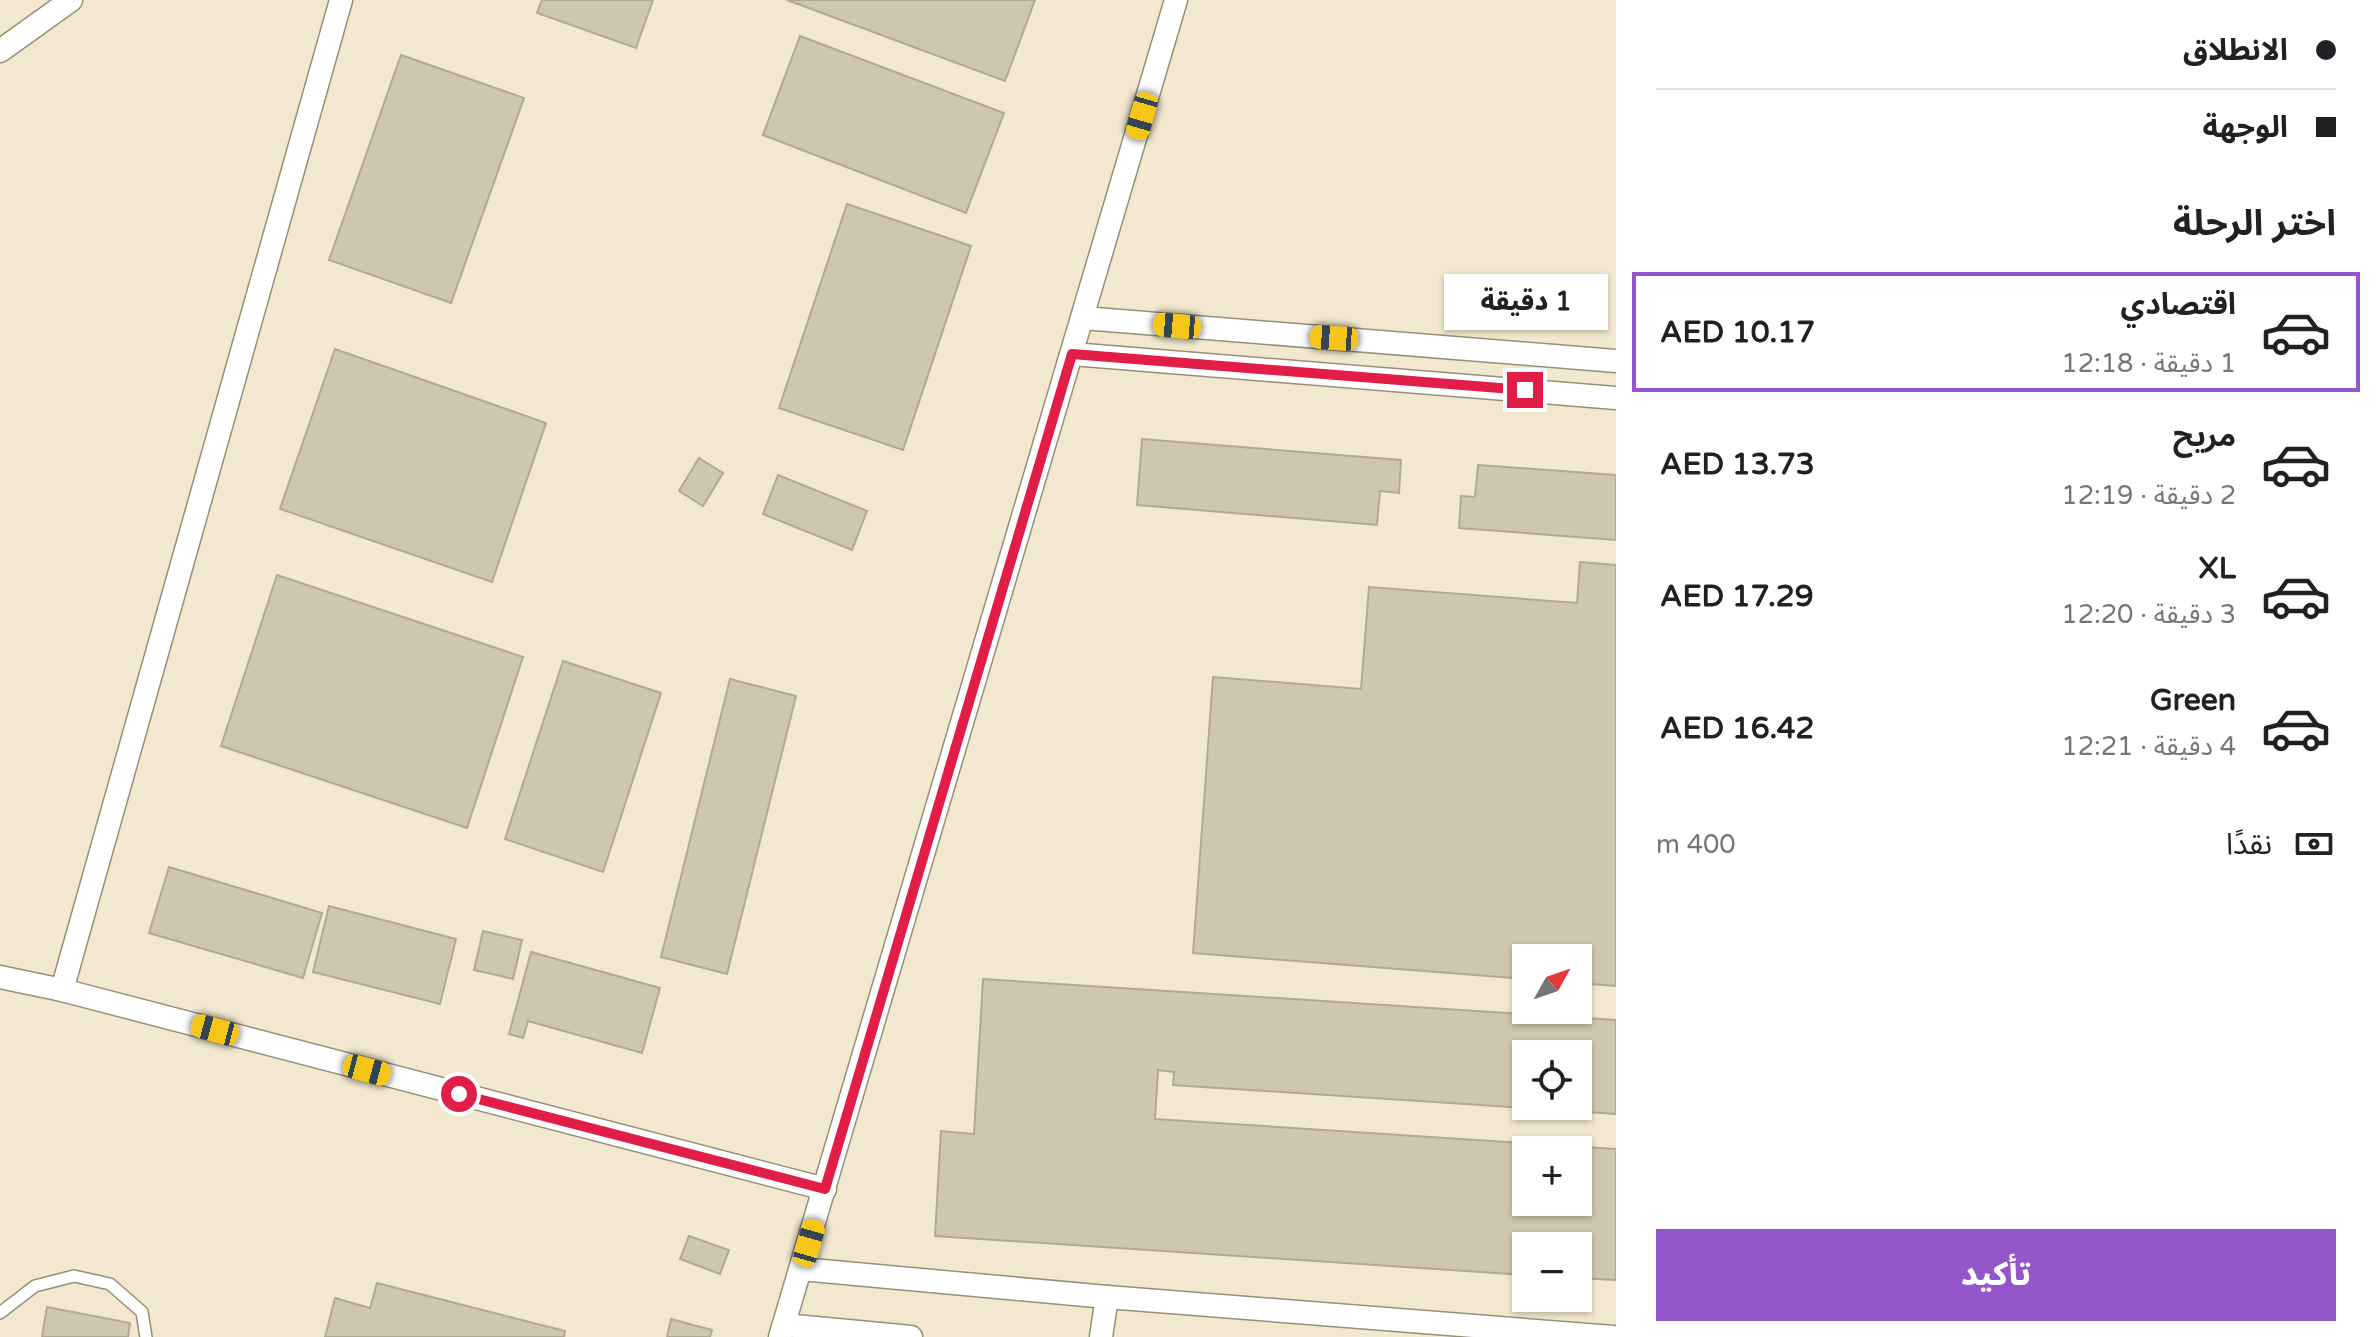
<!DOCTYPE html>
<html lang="ar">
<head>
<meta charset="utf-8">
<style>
	body { margin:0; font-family:"Varela Round","Noto Sans Arabic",sans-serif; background:#f6f6f6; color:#202124; direction:rtl; height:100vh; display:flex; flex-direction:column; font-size:30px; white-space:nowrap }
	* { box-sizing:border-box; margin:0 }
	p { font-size:26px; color:#757577 }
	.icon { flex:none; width:44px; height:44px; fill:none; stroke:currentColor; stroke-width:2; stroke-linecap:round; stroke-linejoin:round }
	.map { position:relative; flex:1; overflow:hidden; direction:ltr }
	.sheet { display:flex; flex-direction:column; background:#fff; width:760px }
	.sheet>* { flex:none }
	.banner { display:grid; align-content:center; height:176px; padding:0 40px; background:#fff }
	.needle { width:52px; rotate:50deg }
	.buttons { position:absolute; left:1512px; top:944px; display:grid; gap:16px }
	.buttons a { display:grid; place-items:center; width:80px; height:80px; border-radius:0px; background:#fff; box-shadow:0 2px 6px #0004; font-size:40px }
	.end { position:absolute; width:36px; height:36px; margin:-18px; border:10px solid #e11d48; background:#fff; box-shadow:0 0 0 4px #fff }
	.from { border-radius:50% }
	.bubble { position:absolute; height:56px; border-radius:0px; background:#fff; box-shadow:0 2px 6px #0004; font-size:26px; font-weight:800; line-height:56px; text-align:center; direction:rtl }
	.car { position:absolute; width:24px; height:48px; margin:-24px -12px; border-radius:10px; box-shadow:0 0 6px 2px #0007; background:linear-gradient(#f5c518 24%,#345 0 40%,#f5c518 0 76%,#345 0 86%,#f5c518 0) }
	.banner b { display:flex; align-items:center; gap:28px; height:76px; font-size:30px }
	.banner b+b { border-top:2px solid #e0e0e0 }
	.banner i { width:20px; height:20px; background:#202124 }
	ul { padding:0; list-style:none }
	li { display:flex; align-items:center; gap:24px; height:120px; margin:0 16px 12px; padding:0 24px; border:4px solid transparent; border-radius:0px }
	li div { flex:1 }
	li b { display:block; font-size:30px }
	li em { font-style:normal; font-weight:800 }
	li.active { border-color:#9556cc }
	li>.icon { width:72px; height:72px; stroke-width:1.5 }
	h2 { padding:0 40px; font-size:36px; line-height:96px }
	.pay { display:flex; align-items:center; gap:20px; height:88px; padding:0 40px; font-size:30px }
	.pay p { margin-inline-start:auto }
	.cta { display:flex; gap:16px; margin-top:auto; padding:16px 40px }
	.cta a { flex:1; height:92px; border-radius:0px; background:#9556cc; color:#fff; font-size:32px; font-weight:800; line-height:92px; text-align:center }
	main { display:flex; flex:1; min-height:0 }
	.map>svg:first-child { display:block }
	.building { fill:#cfc6ae; stroke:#b2a991; stroke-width:2; fill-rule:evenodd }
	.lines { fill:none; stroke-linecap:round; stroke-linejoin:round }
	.service-casing { stroke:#978f78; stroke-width:14 }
	.minor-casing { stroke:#978f78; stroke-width:25 }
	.service { stroke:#fff; stroke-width:11 }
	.minor { stroke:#fff; stroke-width:22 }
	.route { stroke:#e11d48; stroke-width:10 }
</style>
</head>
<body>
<main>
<section class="sheet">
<div class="banner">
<b><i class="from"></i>الانطلاق</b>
<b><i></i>الوجهة</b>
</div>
<h2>اختر الرحلة</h2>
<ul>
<li class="active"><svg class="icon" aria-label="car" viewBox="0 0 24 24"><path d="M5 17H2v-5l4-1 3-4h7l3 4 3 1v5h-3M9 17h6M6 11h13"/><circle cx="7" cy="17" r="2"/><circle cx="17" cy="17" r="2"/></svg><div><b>اقتصادي</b><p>1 دقيقة · 12:18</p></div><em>AED 10.17</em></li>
<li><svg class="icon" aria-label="car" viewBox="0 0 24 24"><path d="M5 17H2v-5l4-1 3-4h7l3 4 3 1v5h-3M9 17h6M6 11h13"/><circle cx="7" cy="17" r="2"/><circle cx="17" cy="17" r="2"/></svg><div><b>مريح</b><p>2 دقيقة · 12:19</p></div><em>AED 13.73</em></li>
<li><svg class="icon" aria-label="car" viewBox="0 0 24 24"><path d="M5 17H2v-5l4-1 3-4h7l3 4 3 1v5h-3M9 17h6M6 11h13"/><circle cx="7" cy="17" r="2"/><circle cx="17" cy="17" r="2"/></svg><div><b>XL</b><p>3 دقيقة · 12:20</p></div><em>AED 17.29</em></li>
<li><svg class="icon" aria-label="car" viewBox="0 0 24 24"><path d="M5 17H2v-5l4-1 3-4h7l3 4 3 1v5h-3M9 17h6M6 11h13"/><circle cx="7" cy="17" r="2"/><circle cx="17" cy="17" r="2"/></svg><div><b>Green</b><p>4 دقيقة · 12:21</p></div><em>AED 16.42</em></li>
</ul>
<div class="pay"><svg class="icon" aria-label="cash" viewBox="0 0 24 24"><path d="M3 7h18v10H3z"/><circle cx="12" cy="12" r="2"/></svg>نقدًا<p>400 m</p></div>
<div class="cta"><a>تأكيد</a></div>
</section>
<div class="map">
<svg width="1616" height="1337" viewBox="0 0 1616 1337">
	<rect width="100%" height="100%" fill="#f1e8cf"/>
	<g class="building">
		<polygon points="542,0 653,0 636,48 537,13"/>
		<polygon points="787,0 1035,0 1005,81"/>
		<polygon points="800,36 1004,113 966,213 763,135"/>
		<polygon points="401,55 524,98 451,303 329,260"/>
		<polygon points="847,204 971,246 903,450 779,408"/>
		<polygon points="335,349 546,423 492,582 280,509"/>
		<polygon points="1142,439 1401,460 1399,493 1380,491 1377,525 1137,505"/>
		<polygon points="699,458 723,473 703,506 679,491"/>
		<polygon points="1478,465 1616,475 1616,540 1459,528 1461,496 1475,497"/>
		<polygon points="778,475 867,511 852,550 763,514"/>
		<polygon points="1580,562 1616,565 1616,986 1578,983 1578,958 1526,958 1526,979 1193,953 1213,677 1361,689 1369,587 1577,603"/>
		<polygon points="277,575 523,657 467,828 221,746"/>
		<polygon points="563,661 661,693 603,872 505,839"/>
		<polygon points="730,679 796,696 727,974 661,957"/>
		<polygon points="169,867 322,913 303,978 149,933"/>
		<polygon points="329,906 456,939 440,1004 313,972"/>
		<polygon points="483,931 522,940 513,979 474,970"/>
		<polygon points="531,952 660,988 642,1053 528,1021 523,1038 509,1034"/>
		<path d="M 983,979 L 1616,1020 L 1616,1114 L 1173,1085 L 1174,1072 L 1158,1070 L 1155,1119 L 1616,1149 L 1616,1280 L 1578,1278 L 1578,1246 L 1526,1246 L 1526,1275 L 935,1236 L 941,1131 L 974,1134 ZM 1526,1054 L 1578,1054 L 1578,1106 L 1526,1106 ZM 1526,1150 L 1578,1150 L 1578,1202 L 1526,1202 Z"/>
		<polygon points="689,1236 729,1250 720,1274 680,1259"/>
		<polygon points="377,1283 565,1331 564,1337 325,1337 335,1298 370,1308"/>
		<polygon points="47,1307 130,1323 128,1337 42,1337"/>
		<polygon points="671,1319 712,1330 710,1337 667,1337"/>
	</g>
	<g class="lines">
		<g class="service-casing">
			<polyline id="service" points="0,1313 35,1286 74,1276 110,1284 142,1312 146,1337"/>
		</g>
		<g class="minor-casing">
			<g id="minor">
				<polyline points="0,51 71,0"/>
				<polyline points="1083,318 1616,361"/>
				<polyline points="1072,354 1616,398"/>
				<polyline points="0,977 62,990 825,1189"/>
				<polyline points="62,990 341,0"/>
				<polyline points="801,1269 1107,1297 1613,1337"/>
				<polyline points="784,1325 911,1337"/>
				<polyline points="780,1337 1176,0"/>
				<polyline points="1101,1337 1107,1297"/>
			</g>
		</g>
		<use href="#service" class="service"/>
		<use href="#minor" class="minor"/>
	</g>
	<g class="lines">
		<polyline class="route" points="459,1094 825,1189 1072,354 1525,390"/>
	</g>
</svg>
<div class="buttons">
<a><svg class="needle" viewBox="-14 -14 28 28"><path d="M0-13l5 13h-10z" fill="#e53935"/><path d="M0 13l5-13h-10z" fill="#757577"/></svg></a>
<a><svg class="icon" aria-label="locate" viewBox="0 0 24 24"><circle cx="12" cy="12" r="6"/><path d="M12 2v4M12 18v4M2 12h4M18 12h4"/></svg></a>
<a>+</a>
<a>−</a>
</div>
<i class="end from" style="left:459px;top:1094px"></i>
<i class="end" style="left:1525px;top:390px"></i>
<div class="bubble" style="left:1444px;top:274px;width:164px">1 دقيقة</div>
<i class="car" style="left:1142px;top:116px;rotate:196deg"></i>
<i class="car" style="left:1177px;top:326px;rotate:275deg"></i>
<i class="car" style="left:1334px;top:338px;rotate:274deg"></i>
<i class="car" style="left:215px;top:1030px;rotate:285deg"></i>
<i class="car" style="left:367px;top:1070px;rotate:105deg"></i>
<i class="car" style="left:809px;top:1243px;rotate:16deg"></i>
</div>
</main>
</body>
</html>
